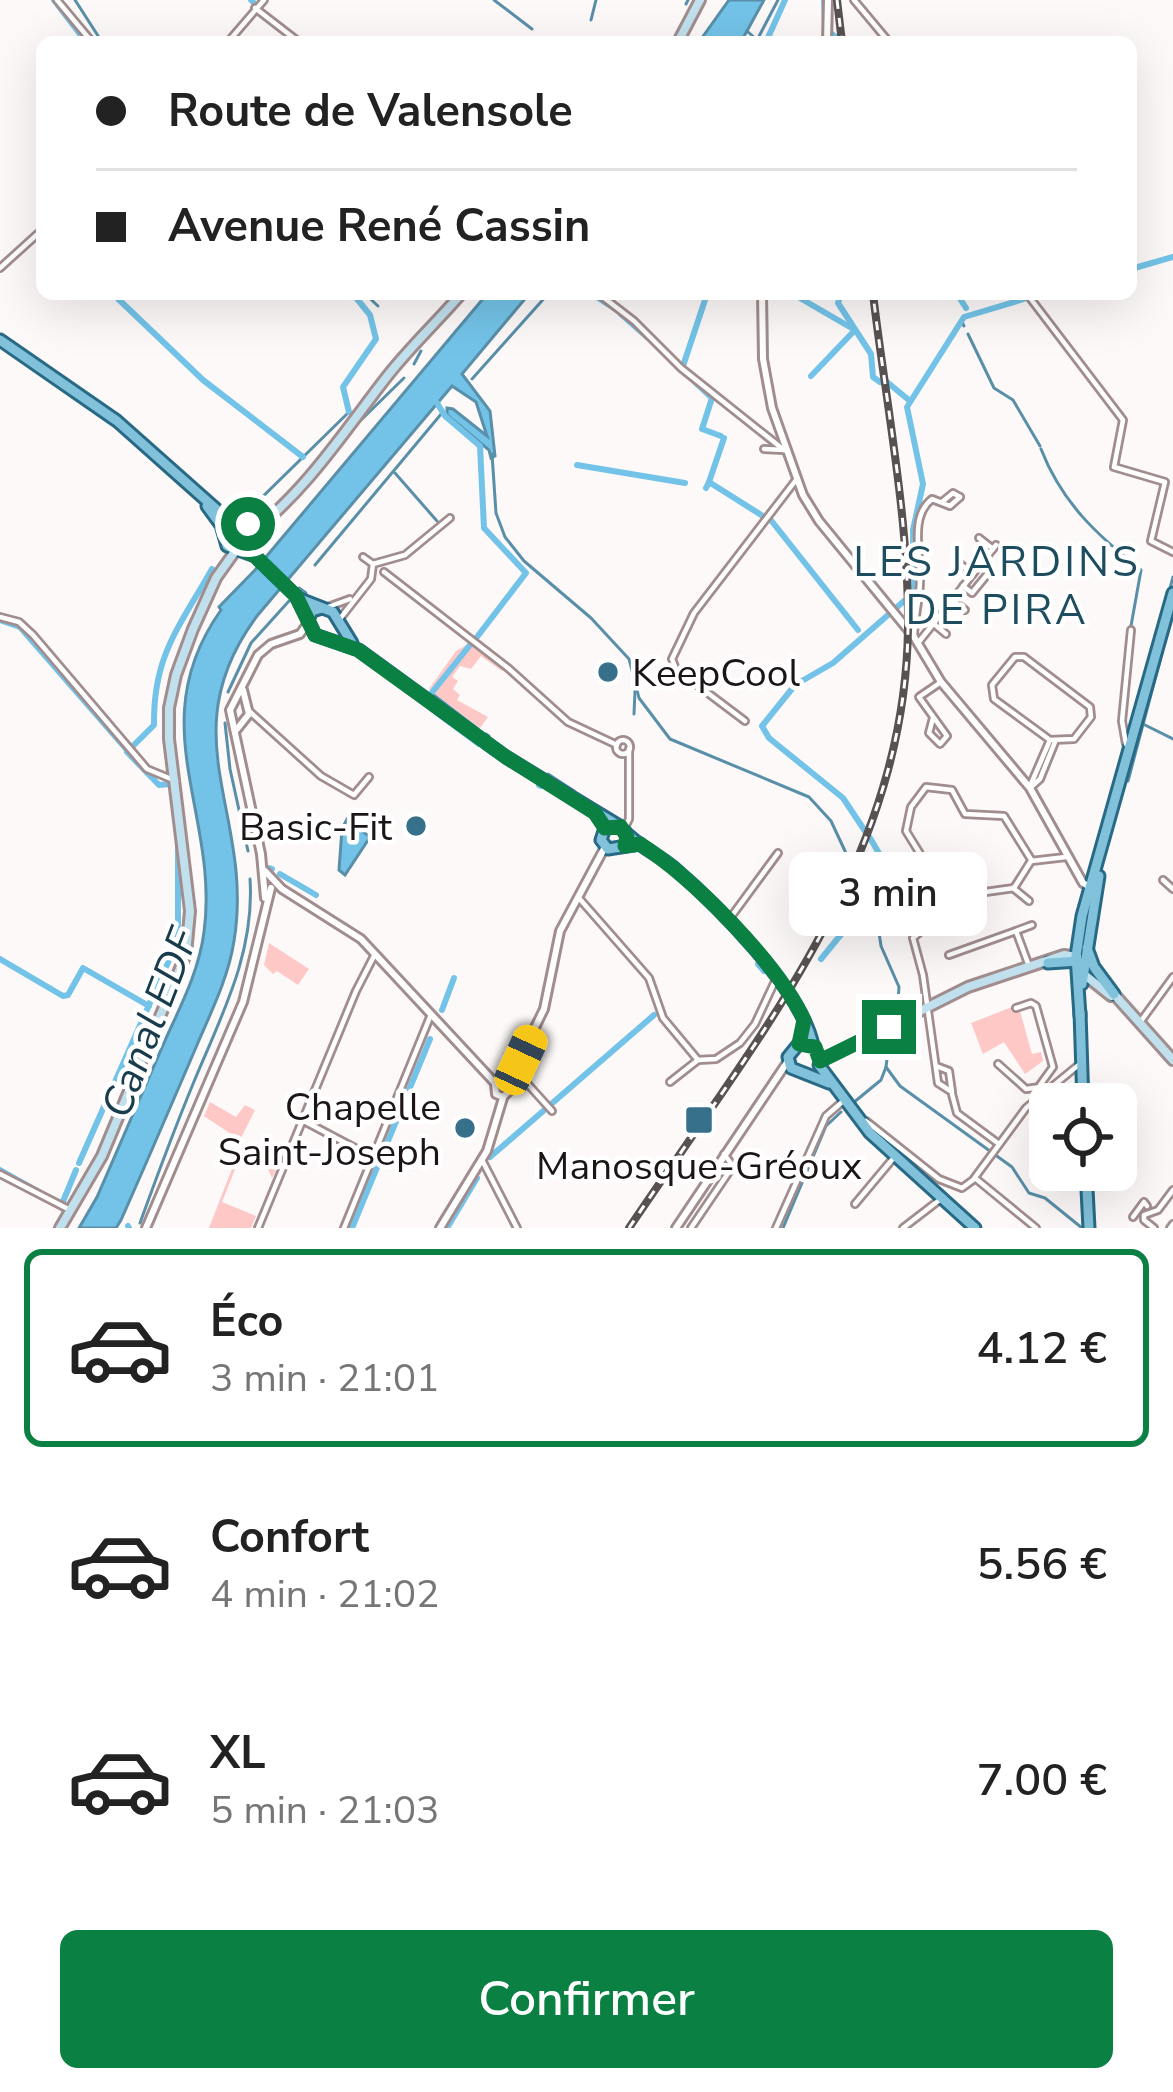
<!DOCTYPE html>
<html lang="fr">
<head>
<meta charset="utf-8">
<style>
	body { margin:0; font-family:"Nunito Sans",sans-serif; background:#f6f6f6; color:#222; height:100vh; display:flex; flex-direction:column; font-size:45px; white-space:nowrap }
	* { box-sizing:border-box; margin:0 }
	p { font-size:39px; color:#767676 }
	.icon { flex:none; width:66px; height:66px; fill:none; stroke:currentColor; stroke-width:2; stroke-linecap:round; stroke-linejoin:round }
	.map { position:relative; height:1228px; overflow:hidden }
	.side { display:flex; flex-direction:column; background:#fff; flex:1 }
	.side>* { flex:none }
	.guide { position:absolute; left:36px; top:36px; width:1101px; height:264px; border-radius:18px; box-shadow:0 12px 48px #0002; display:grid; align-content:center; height:264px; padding:0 60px; background:#fff }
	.fabs { position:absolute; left:1029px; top:1083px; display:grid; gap:24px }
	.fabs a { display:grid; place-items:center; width:108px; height:108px; border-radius:18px; background:#fff; box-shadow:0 12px 48px #0002; font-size:60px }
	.end { position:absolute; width:54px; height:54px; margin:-27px; border:15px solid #0b8043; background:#fff; box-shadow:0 0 0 6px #fff }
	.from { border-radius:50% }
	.bubble { position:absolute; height:84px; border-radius:18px; background:#fff; box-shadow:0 12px 48px #0002; font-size:39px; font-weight:600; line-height:84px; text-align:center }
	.car { position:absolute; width:36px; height:72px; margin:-36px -18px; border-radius:15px; box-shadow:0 0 9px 3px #0007; background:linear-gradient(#f5c518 24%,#345 0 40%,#f5c518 0 76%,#345 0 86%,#f5c518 0) }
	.guide b { display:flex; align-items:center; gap:42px; height:114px; font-size:45px }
	.guide b+b { border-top:3px solid #e0e0e0 }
	.guide i { width:30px; height:30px; background:#222 }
	ul { padding:21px 0 0; list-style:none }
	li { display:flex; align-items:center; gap:36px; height:198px; margin:0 24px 18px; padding:0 36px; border:6px solid transparent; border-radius:18px }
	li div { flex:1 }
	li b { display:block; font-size:45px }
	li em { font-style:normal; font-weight:600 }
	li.selected { border-color:#0b8043 }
	li>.icon { width:108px; height:108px; stroke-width:1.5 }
	.button { display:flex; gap:24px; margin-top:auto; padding:24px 60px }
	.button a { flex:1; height:138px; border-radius:18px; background:#0b8043; color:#fff; font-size:48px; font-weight:600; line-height:138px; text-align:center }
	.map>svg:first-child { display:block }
	.green { fill:#fec8c7 }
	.water { fill:#73c3e8; stroke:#598fa9; stroke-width:3 }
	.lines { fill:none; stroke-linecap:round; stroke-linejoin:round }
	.stream { stroke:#598fa9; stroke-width:3 }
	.canal { stroke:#73c3e8; stroke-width:6 }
	.minor-casing { stroke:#a18d8d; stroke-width:10 }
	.tertiary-casing { stroke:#a18d8d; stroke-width:12 }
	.secondary-casing { stroke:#a18d8d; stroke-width:14 }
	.primary-casing { stroke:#286a85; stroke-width:15 }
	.minor { stroke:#fff; stroke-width:4.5 }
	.tertiary { stroke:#fff; stroke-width:6 }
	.secondary { stroke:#c0e0ed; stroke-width:8 }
	.primary { stroke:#82c1da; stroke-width:9 }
	.rail-casing { stroke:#585151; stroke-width:8 }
	.rail { stroke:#fff; stroke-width:3; stroke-dasharray:9; stroke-linecap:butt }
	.route { stroke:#0b8043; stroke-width:15 }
	.poi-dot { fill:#37708a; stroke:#fff; stroke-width:4.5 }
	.labels { text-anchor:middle; stroke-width:9; stroke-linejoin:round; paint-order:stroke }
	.poi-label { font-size:39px; fill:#1c1515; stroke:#fff; text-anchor:end }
	.neighbourhood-label { font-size:42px; letter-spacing:3px; fill:#1f4d60; stroke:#fff }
	.water-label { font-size:42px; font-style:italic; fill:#183c4c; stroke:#fff }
</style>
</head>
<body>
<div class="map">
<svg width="1173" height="1228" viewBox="0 0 1173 1228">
	<rect width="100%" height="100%" fill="#fdf9f9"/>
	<g class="green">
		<polygon points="470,643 503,668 502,671 481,656 471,669 460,666 452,677 458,681 453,689 460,695 457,700 488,717 480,728 435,694 450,671 432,692 429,689 456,651"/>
		<polygon points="269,943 309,969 298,985 277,971 273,974 264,965"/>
		<polygon points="1012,1007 1015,1013 1020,1011 1032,1054 1041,1052 1043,1061 1025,1074 1004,1042 983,1054 971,1023"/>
		<polygon points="210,1102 236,1117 245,1105 255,1110 240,1140 204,1116"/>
		<polygon points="240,1148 276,1170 272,1178 267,1167 240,1157 222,1202 256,1216 251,1228 209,1228"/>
	</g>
	<g class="water">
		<polygon points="729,0 764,0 741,42 699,42"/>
		<path d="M 487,294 L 529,294 L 462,374 L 490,411 L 495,456 L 491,458 L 489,450 L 447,415 L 447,408 L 453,409 L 487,436 L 476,402 L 452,386 L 257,616 C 168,736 255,814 234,941 C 228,980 209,1016 194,1052 C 170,1108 146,1164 121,1220 L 116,1228 L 79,1228 L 97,1197 C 119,1147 141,1096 163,1045 C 179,1009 199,972 204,932 C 220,814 140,724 221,610 L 219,607 L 255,570 Z"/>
		<polygon points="347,819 370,837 345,875 339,870 342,829"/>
	</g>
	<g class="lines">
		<g class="stream">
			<polyline points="75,0 102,42"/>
			<polyline points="494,0 532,29"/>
			<polyline points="686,4 688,0"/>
			<polyline points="591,20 596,0"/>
			<polyline points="747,31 756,39"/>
			<polyline points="756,42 778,0"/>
			<polyline points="365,294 378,306"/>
			<polyline points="961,320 964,326"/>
			<polyline points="968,334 994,388 1013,400 1040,446"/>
			<polyline points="414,364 421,351"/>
			<polyline points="472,379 548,294"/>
			<polyline points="359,422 404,378"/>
			<path d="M 1041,449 C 1062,503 1097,535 1141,570 L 1131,626"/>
			<polyline points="492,454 496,513 505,537 524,561 591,618 629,659 639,698 670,739 809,797 831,821 852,866"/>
			<polyline points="395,473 437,521"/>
			<polyline points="245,514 349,412 352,415"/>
			<polyline points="315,565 442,413"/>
			<polyline points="299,588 306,593"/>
			<polyline points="1169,592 1173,577"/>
			<polyline points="1155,636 1164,606"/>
			<polyline points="1144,678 1155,640"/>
			<polyline points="228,692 251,643 289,601"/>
			<polyline points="431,693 478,729"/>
			<polyline points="634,714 635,691"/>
			<polyline points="225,723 230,769 248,851"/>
			<polyline points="1143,724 1173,739"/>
			<polyline points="486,734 489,736"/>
			<polyline points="548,774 574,791"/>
			<polyline points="1128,781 1162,653"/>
			<polyline points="583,798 598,807"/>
			<polyline points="859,873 872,894"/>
			<polyline points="874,900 881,946 899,987 897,1015"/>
			<polyline points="890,1035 886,1067 900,1086 1012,1167 1029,1193 1045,1198 1082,1228"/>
			<polyline points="853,1103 881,1080 886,1067"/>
			<path d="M 140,1223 C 157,1176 174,1130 193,1084 C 221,1016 255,954 250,879"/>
			<polyline points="783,1228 826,1126 841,1112"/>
		</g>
		<g class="canal">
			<polyline points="54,0 86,42"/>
			<polyline points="251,0 253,2"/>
			<polyline points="824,0 825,24"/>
			<polyline points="833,35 839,39"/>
			<polyline points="757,40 757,42"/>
			<polyline points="766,42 785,0"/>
			<polyline points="1131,269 1173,257"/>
			<polyline points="113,294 203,380 303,457"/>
			<polyline points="592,294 617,310"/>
			<polyline points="793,294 855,330"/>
			<polyline points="841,294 838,303 871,354 873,377 880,382"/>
			<polyline points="957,294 966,308"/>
			<polyline points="1034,297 1043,294"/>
			<polyline points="621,314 647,337"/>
			<polyline points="661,350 712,398 702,429 721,436"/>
			<polyline points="683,366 707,294"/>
			<polyline points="811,376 855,330"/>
			<polyline points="887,382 910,401"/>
			<polyline points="437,403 445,416 480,446 484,528 526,573 477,637"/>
			<polyline points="349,412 343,387 376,339 370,315 353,294"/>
			<polyline points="577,465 685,483"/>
			<polyline points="709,482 724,438"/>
			<polyline points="706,488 709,482 766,518"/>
			<polyline points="770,519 858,630"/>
			<polyline points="914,592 913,530 923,484 907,407 964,317 1024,299"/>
			<polyline points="895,609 904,601"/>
			<polyline points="0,620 20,627 128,751"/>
			<polyline points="430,695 470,645"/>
			<polyline points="432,709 479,744"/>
			<path d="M 132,747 L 154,725 C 153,655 180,626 212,569"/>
			<polyline points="484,747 494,754"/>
			<polyline points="127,752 159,785 171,784 172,790"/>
			<polyline points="539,785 541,786"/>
			<polyline points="867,834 843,798 769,738 762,726 795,685 833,663 888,615"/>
			<polyline points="269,868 272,869"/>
			<polyline points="280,874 316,895"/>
			<polyline points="0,959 63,996 68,995 83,968 149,1006"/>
			<polyline points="821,959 887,878 887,867 870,838"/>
			<polyline points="758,964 764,971"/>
			<polyline points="442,1010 454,978"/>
			<polyline points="490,1157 654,1015"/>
			<polyline points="79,1163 169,960 178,925 178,845"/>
			<polyline points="0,1170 39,1192"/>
			<polyline points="56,1201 62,1204 76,1170"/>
			<polyline points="128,1226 129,1228"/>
			<polyline points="352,1228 430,1039"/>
			<polyline points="447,1228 477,1178"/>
		</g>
		<g class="minor-casing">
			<g id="minor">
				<polyline points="57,0 92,42"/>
				<polyline points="854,0 889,42"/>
				<polyline points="255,8 299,42"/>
				<polyline points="228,42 264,0"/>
				<polyline points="0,268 42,230"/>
				<polyline points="599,294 634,321 681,368 784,450"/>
				<polyline points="1027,294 1123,420 1114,467 1165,482 1151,541 1173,552"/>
				<polyline points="764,449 784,450"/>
				<polyline points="942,502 953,493 960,497"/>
				<polyline points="979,538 993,549"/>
				<polyline points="363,557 373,564"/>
				<polyline points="960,564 973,574"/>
				<polyline points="384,572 508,668 568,722 617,745"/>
				<polyline points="963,586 972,593 990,571 981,563"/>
				<polyline points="952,600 965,610"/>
				<polyline points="328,607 350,599"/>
				<polyline points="0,617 19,622 33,635 147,769 176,781"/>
				<polyline points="339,620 371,579 373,564 405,555 450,518"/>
				<polyline points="934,624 946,634"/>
				<path d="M 914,637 C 914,618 920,599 920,580 C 921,554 909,517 932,499 L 950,506 L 960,497"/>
				<polyline points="918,643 996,545"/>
				<polygon points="1015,657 1024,657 1090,707 1091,717 1074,739 1050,740 994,699 992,685"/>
				<polyline points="249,711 321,776 354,795 369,777"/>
				<polyline points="933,718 929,733 940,744 947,736 919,697 941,682"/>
				<polyline points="745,721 676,669 672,659 694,613 796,480"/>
				<circle cx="623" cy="747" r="7"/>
				<polyline points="1126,744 1122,721 1131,630"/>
				<polyline points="1031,784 1050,740"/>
				<polyline points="1030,788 1040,779 1055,742"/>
				<polyline points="624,829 629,819 629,749"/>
				<polyline points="1163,880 1173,889"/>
				<polyline points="1013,888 1029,901"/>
				<polyline points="578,897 649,978 663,1018 698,1060"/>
				<polyline points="951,904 906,831 911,807 926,787 952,790 965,814 1004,816 1032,861"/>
				<polyline points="731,917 778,853"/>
				<polyline points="949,955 1016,931"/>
				<polyline points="1029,966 1016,931 1032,925"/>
				<polyline points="1016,1008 1031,1003 1036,1006 1053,1067 1040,1085"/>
				<polyline points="1141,1021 1173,977"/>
				<polyline points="998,1064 1026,1089 1041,1087"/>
				<polyline points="936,1066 949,1071 952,1092 938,1083 923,975 913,938 964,895 1014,888 1031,861 1066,857"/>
				<polyline points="516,1071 552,1111"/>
				<polyline points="670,1082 698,1060 716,1059 740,1043 755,1024 776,979"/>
				<polyline points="952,1094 957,1113 999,1144"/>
				<polyline points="304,1121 372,1157"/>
				<polyline points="866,1121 939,1179 962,1188 973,1180 1026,1108 1081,1063"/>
				<polyline points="482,1160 517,1228"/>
				<polyline points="0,1174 70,1210"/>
				<polyline points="975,1178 1036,1228"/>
				<polyline points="855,1204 896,1155"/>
				<polyline points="1133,1217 1144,1202 1147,1206"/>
				<polyline points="258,1228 356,991 375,954"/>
				<polyline points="344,1228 430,1017"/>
				<polyline points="691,1228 733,1166 724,1154"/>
				<polyline points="776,1228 826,1116 841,1103"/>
				<polyline points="903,1228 942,1198"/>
				<polyline points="1154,1228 1144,1220 1144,1215 1158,1210 1173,1190"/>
				<polyline points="1170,1228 1173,1224"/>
			</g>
		</g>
		<g class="tertiary-casing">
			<g id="tertiary">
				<polyline points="827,42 828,0"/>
				<polyline points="762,294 763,359 772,408 803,495 819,521 914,637 941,682 1030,788 1083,883 1093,889"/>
				<polyline points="237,729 249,714 243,690"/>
				<polyline points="265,871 282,889 361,939 495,1083"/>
				<polyline points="265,898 261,854 230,710 258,655 271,644 300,634 308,623"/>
				<polyline points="508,1083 495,1083 496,1094 503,1097 509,1091 508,1083 544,1009 560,931 605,847"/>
				<polyline points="146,1228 243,1002 271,888"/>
				<polyline points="440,1228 487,1151 503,1098"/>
				<polyline points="676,1228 788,1061"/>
			</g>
		</g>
		<g class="secondary-casing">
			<g id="secondary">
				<polyline points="678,42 700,0"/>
				<polyline points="241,525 271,512"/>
				<path d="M 248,535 C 303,495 344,432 385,379 C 408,349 436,323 461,294"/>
				<polyline points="1081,972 1111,996"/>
				<polyline points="1113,993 1173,1060"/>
				<polyline points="820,1061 968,987 1064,955 1077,957"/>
				<polyline points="60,1228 102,1156 186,954 190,911 169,739 169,708 176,675 193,629 216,578 236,550"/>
			</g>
		</g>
		<g class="primary-casing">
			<g id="primary">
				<polyline points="0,340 117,421 225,517 246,529 255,556"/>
				<polyline points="207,506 221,525 227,546 255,556 296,596 308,620"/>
				<polyline points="300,599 333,612 352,643"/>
				<path d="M 322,608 L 312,611 L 308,620 L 315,635 L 359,650 L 506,757 L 621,827 C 634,844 656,853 673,867 C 717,905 801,989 813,1045"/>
				<polyline points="605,828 601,840 608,849 640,844"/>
				<polyline points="1087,948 1094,967 1114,994"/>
				<polyline points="1048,963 1078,961"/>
				<polyline points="1082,984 1099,876"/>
				<polyline points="1080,1012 1083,1104"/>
				<polyline points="1080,1016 1076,956 1082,916 1173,593"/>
				<polyline points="804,1026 801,1041 788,1057 791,1068 829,1083"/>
				<polyline points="819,1065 870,1133 975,1228"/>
				<polyline points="1086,1170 1089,1228"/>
			</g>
		</g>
		<use href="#minor" class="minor"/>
		<use href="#tertiary" class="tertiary"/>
		<use href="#secondary" class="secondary"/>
		<use href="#primary" class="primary"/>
		<g class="rail-casing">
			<g id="rail">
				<polyline points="837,0 842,42"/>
				<path d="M 629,1228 C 754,1042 905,864 908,628 C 909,518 886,404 873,294"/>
			</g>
		</g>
		<use href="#rail" class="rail"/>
	</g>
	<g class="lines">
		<path class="route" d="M 248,524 L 241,525 L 248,538 L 242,548 L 255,556 L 296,596 L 315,635 L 358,650 L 506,757 L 595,813 L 605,828 L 621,827 L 627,837 L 625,846 L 640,844 C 693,878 778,963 804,1020 L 799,1044 L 815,1047 L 820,1061 L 889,1027"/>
	</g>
	<g class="poi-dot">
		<circle cx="608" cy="672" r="12"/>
		<circle cx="416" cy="826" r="12"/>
		<rect x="684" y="1105" width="30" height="30" rx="6"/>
		<circle cx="465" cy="1128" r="12"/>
	</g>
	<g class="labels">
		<g class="poi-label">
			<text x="632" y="686" text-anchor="start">KeepCool</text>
			<text x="392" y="840">Basic-Fit</text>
			<text x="441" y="1120">Chapelle<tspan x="441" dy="45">Saint-Joseph</tspan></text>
			<text x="699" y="1179" text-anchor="middle">Manosque-Gréoux</text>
		</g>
		<g class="neighbourhood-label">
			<text x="997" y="576">LES JARDINS<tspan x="997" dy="48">DE PIRA</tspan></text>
		</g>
		<g class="water-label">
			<text transform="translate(149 1023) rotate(-69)" y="15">Canal EDF</text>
		</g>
	</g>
</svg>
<div class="fabs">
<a><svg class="icon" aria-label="locate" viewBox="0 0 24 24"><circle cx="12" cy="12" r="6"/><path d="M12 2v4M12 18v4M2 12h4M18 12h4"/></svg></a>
</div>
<i class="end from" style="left:248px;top:524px"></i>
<i class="end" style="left:889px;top:1027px"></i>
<div class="bubble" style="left:789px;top:852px;width:198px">3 min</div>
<i class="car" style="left:521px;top:1060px;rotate:25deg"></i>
<div class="guide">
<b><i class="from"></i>Route de Valensole</b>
<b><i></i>Avenue René Cassin</b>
</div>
</div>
<section class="side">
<ul>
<li class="selected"><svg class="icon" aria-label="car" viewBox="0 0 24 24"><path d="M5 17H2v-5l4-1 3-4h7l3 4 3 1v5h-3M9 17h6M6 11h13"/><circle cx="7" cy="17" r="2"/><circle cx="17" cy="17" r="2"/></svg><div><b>Éco</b><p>3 min · 21:01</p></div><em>4.12 €</em></li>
<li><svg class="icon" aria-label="car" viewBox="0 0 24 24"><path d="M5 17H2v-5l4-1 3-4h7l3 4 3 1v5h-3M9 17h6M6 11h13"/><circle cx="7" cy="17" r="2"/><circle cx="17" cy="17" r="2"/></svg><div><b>Confort</b><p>4 min · 21:02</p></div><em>5.56 €</em></li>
<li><svg class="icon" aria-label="car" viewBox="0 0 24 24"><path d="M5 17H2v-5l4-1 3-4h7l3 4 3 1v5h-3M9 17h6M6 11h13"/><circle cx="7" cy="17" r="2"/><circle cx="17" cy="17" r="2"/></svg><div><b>XL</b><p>5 min · 21:03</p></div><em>7.00 €</em></li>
</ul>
<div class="button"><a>Confirmer</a></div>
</section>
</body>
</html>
